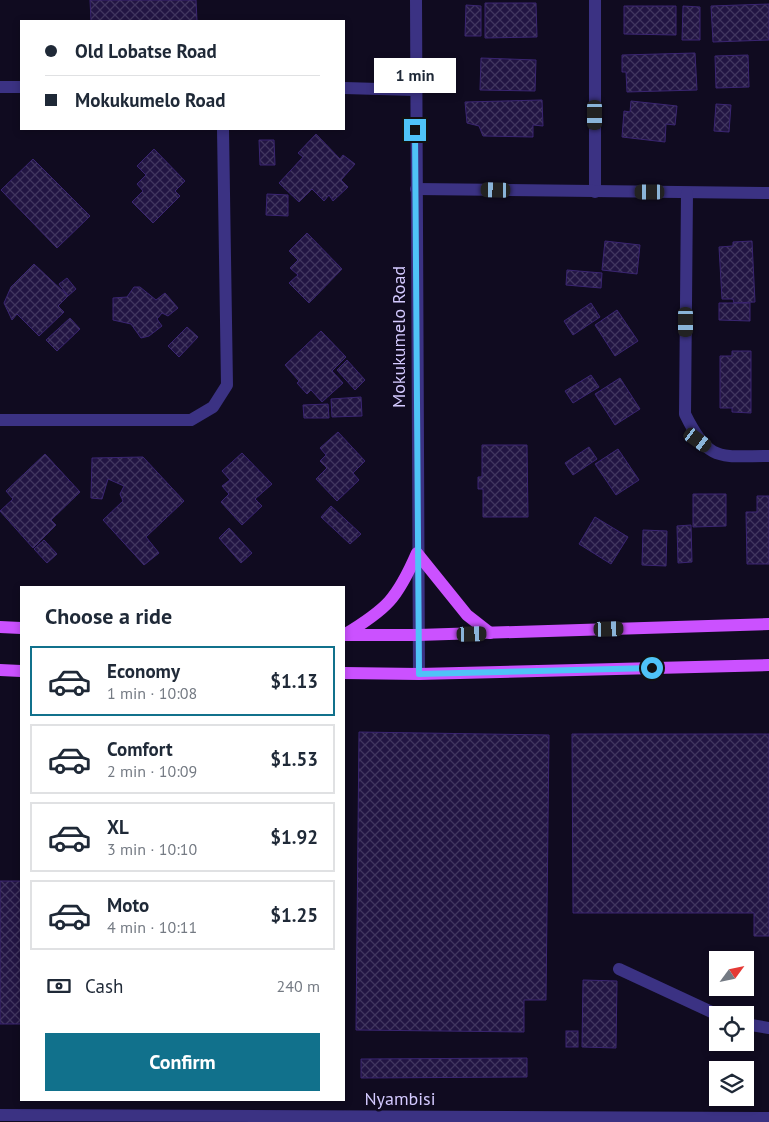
<!DOCTYPE html>
<html lang="en">
<head>
<meta charset="utf-8">
<style>
	body { margin:0; font-family:"PT Sans",sans-serif; background:#f6f6f7; color:#1f2937; height:100vh; display:flex; flex-direction:column; font-size:19px; white-space:nowrap }
	* { box-sizing:border-box; margin:0 }
	p { font-size:16px; color:#747a83 }
	.icon { flex:none; width:28px; height:28px; fill:none; stroke:currentColor; stroke-width:2; stroke-linecap:round; stroke-linejoin:round }
	.map { position:relative; flex:1; overflow:hidden }
	.details { position:absolute; left:20px; top:586px; width:325px; height:515px; display:flex; flex-direction:column; background:#fff; border-radius:0px; box-shadow:0 2px 8px #0003 }
	.details>* { flex:none }
	.guide { position:absolute; left:20px; top:20px; width:325px; height:110px; border-radius:0px; box-shadow:0 2px 8px #0003; display:grid; align-content:center; height:110px; padding:0 25px; background:#fff }
	.needle { width:32px; rotate:57deg }
	.fabs { position:absolute; left:709px; top:951px; display:grid; gap:10px }
	.fabs a { display:grid; place-items:center; width:45px; height:45px; border-radius:0px; background:#fff; box-shadow:0 2px 8px #0003; font-size:25px }
	.end { position:absolute; width:22px; height:22px; margin:-11px; border:6px solid #4fc3f7; background:#111; box-shadow:0 0 0 2px #111 }
	.from { border-radius:50% }
	.bubble { position:absolute; height:35px; border-radius:0px; background:#fff; box-shadow:0 2px 8px #0003; font-size:16px; font-weight:700; line-height:35px; text-align:center }
	.car { position:absolute; width:15px; height:30px; margin:-15px -8px; border-radius:6px; box-shadow:0 0 4px 1px #0007; background:linear-gradient(#222 24%,#8ab4d8 0 40%,#222 0 76%,#8ab4d8 0 86%,#222 0) }
	.guide b { display:flex; align-items:center; gap:18px; height:48px; font-size:19px }
	.guide b+b { border-top:1px solid #e0e1e3 }
	.guide i { width:12px; height:12px; background:#1f2937 }
	ul { padding:0; list-style:none }
	li { display:flex; align-items:center; gap:15px; height:70px; margin:0 10px 8px; padding:0 15px; border:2px solid #e0e1e3; border-radius:0px }
	li div { flex:1 }
	li b { display:block; font-size:19px }
	li em { font-style:normal; font-weight:700 }
	li.active { border-color:#11718c }
	li>.icon { width:45px; height:45px; stroke-width:1.5 }
	h2 { padding:0 25px; font-size:22px; line-height:60px }
	.pay { display:flex; align-items:center; gap:12px; height:55px; padding:0 25px; font-size:19px }
	.pay p { margin-inline-start:auto }
	.primary-button { display:flex; gap:10px; margin-top:auto; padding:10px 25px }
	.primary-button a { flex:1; height:58px; border-radius:0px; background:#11718c; color:#fff; font-size:20px; font-weight:700; line-height:58px; text-align:center }
	.map>svg:first-child { display:block }
	.building { fill:url(#building-cross-hatch); stroke:#3a2571 }
	.lines { fill:none; stroke-linecap:round; stroke-linejoin:round }
	.minor { stroke:#3b3283; stroke-width:12 }
	.major { stroke:#cb51ff; stroke-width:12 }
	.route { stroke:#4fc3f7; stroke-width:6 }
	.labels { text-anchor:middle; stroke-width:5; stroke-linejoin:round; paint-order:stroke }
	.street-label { font-size:18px; fill:#d4caff; stroke:#100b20 }
</style>
</head>
<body>
<div class="map">
<svg width="769" height="1122" viewBox="0 0 769 1122">
	<defs>
		<pattern id="building-cross-hatch" width="8" height="8" patternUnits="userSpaceOnUse" patternTransform="scale(1.25)"><rect width="8" height="8" fill="#221543"/><path d="M0 0l8 8M0 8l8-8" fill="none" stroke="#41365f"/></pattern>
	</defs>
	<rect width="100%" height="100%" fill="#100b20"/>
	<g class="building">
		<polygon points="90,0 196,0 197,21 91,21"/>
		<polygon points="485,3 536,3 537,37 485,38"/>
		<polygon points="769,4 769,40 713,42 711,6"/>
		<polygon points="466,5 481,6 481,36 465,36"/>
		<polygon points="624,6 676,6 676,35 624,34"/>
		<polygon points="683,6 700,7 700,40 682,40"/>
		<polygon points="695,53 697,90 627,92 626,72 622,72 622,55"/>
		<polygon points="748,55 749,87 716,88 715,56"/>
		<polygon points="481,58 536,60 535,91 480,90"/>
		<polygon points="542,100 543,126 533,125 533,137 483,136 479,126 467,123 465,102"/>
		<polygon points="631,101 677,106 675,125 666,124 665,142 622,137 624,111 630,112"/>
		<polygon points="716,104 731,105 729,132 714,131"/>
		<polygon points="316,134 340,159 343,155 355,164 341,180 348,187 333,201 329,195 324,201 312,189 299,202 279,183 303,157 298,153"/>
		<polygon points="259,140 274,140 275,165 260,165"/>
		<polygon points="154,149 185,181 175,191 180,196 153,223 132,202 143,191 137,184 146,175 137,166"/>
		<polygon points="33,159 90,216 57,248 1,190"/>
		<polygon points="267,194 288,195 288,216 266,215"/>
		<polygon points="307,233 342,269 309,303 289,283 298,275 290,268 298,260 289,251"/>
		<polygon points="605,241 640,245 637,274 602,270"/>
		<polygon points="752,241 755,302 734,303 733,299 722,299 719,247 733,246 733,242"/>
		<polygon points="34,264 68,296 58,306 64,312 39,336 17,314 12,320 4,303 11,287"/>
		<polygon points="567,270 602,273 601,288 566,285"/>
		<polygon points="67,278 76,289 68,296 59,284"/>
		<polygon points="134,287 140,287 156,300 165,293 178,308 168,316 162,313 157,319 162,326 149,336 141,338 131,324 113,320 113,298 127,297"/>
		<polygon points="591,303 600,317 573,335 564,321"/>
		<polygon points="719,303 750,303 750,321 719,320"/>
		<polygon points="617,310 638,341 615,356 595,325"/>
		<polygon points="70,318 80,329 57,351 46,340"/>
		<polygon points="187,327 198,337 179,357 168,346"/>
		<polygon points="321,331 346,357 332,371 343,383 322,402 311,390 307,394 297,383 299,381 285,365"/>
		<polygon points="732,351 751,351 751,413 732,412 732,408 720,408 720,356 732,356"/>
		<polygon points="347,360 365,380 355,390 337,370"/>
		<polygon points="591,375 599,387 573,403 565,391"/>
		<polygon points="620,378 640,409 615,425 595,394"/>
		<polygon points="361,397 362,416 332,417 331,399"/>
		<polygon points="328,404 329,418 304,418 303,405"/>
		<polygon points="338,432 365,461 353,473 359,480 337,501 316,479 327,468 320,461 326,455 320,448"/>
		<polygon points="482,445 527,445 528,517 483,517 483,489 478,489 478,477 482,477"/>
		<polygon points="589,447 597,459 573,475 565,463"/>
		<polygon points="618,449 639,480 616,495 595,464"/>
		<polygon points="242,453 272,484 255,499 262,506 242,525 221,502 229,494 222,486 230,480 222,471"/>
		<polygon points="45,454 80,492 51,520 56,525 33,548 0,511 13,499 6,491"/>
		<polygon points="143,457 184,501 146,537 159,553 144,565 103,520 123,501 120,494 124,486 108,479 102,499 91,498 92,458"/>
		<polygon points="693,494 726,494 726,526 693,527"/>
		<polygon points="757,496 769,496 769,564 747,564 746,512 757,512"/>
		<polygon points="331,506 361,534 350,544 321,517"/>
		<polygon points="595,517 628,537 611,564 579,544"/>
		<polygon points="691,525 692,562 678,563 677,526"/>
		<polygon points="229,528 252,553 241,563 219,538"/>
		<polygon points="643,530 667,531 666,566 642,565"/>
		<polygon points="44,540 57,554 47,563 34,549"/>
		<polygon points="359,732 549,735 546,1000 524,1000 524,1032 356,1030"/>
		<polygon points="572,734 769,734 769,936 754,936 754,913 573,913"/>
		<rect x="0" y="881" width="21" height="143"/>
		<polygon points="583,980 617,981 616,1048 582,1047"/>
		<rect x="566" y="1031" width="12" height="16"/>
		<polygon points="527,1058 527,1077 361,1078 361,1059"/>
	</g>
	<g class="lines">
		<g class="minor">
			<polyline points="416,0 419,674"/>
			<polyline points="595,0 595,192"/>
			<polyline points="0,87 21,87"/>
			<polyline points="344,88 415,90"/>
			<polyline points="416,189 769,193"/>
			<path d="M 687,193 L 685,414 C 709,463 719,456 769,456"/>
			<polyline points="0,420 191,420 213,407 227,385 223,129"/>
			<polyline points="619,969 718,1015"/>
			<polyline points="745,1024 769,1028"/>
			<polyline points="0,1115 769,1118"/>
		</g>
		<g class="major">
			<polyline points="0,627 21,628"/>
			<polyline points="344,635 418,635 769,624"/>
			<path d="M 344,635 C 387,609 397,599 417,553 L 467,615 L 490,633"/>
			<polyline points="0,670 21,671"/>
			<polyline points="344,673 419,674 769,665"/>
		</g>
	</g>
	<g class="lines">
		<polyline class="route" points="415,130 419,674 652,668"/>
	</g>
	<g class="labels">
		<g class="street-label">
			<text transform="translate(399 337) rotate(-90)" y="6">Mokukumelo Road</text>
			<text x="400" y="1105">Nyambisi</text>
		</g>
	</g>
</svg>
<div class="fabs">
<a><svg class="needle" viewBox="-14 -14 28 28"><path d="M0-13l5 13h-10z" fill="#e53935"/><path d="M0 13l5-13h-10z" fill="#747a83"/></svg></a>
<a><svg class="icon" aria-label="locate" viewBox="0 0 24 24"><circle cx="12" cy="12" r="6"/><path d="M12 2v4M12 18v4M2 12h4M18 12h4"/></svg></a>
<a><svg class="icon" aria-label="layers" viewBox="0 0 24 24"><path d="M12 4l9 5-9 5-9-5zM3 14l9 5 9-5"/></svg></a>
</div>
<i class="end from" style="left:652px;top:668px"></i>
<i class="end" style="left:415px;top:130px"></i>
<div class="bubble" style="left:374px;top:58px;width:82px">1 min</div>
<i class="car" style="left:595px;top:115px;rotate:180deg"></i>
<i class="car" style="left:496px;top:190px;rotate:271deg"></i>
<i class="car" style="left:650px;top:192px;rotate:270deg"></i>
<i class="car" style="left:686px;top:322px;rotate:180deg"></i>
<i class="car" style="left:698px;top:440px;rotate:126deg"></i>
<i class="car" style="left:609px;top:629px;rotate:88deg"></i>
<i class="car" style="left:472px;top:634px;rotate:88deg"></i>
<div class="guide">
<b><i class="from"></i>Old Lobatse Road</b>
<b><i></i>Mokukumelo Road</b>
</div>
<section class="details">
<h2>Choose a ride</h2>
<ul>
<li class="active"><svg class="icon" aria-label="car" viewBox="0 0 24 24"><path d="M5 17H2v-5l4-1 3-4h7l3 4 3 1v5h-3M9 17h6M6 11h13"/><circle cx="7" cy="17" r="2"/><circle cx="17" cy="17" r="2"/></svg><div><b>Economy</b><p>1 min · 10:08</p></div><em>$1.13</em></li>
<li><svg class="icon" aria-label="car" viewBox="0 0 24 24"><path d="M5 17H2v-5l4-1 3-4h7l3 4 3 1v5h-3M9 17h6M6 11h13"/><circle cx="7" cy="17" r="2"/><circle cx="17" cy="17" r="2"/></svg><div><b>Comfort</b><p>2 min · 10:09</p></div><em>$1.53</em></li>
<li><svg class="icon" aria-label="car" viewBox="0 0 24 24"><path d="M5 17H2v-5l4-1 3-4h7l3 4 3 1v5h-3M9 17h6M6 11h13"/><circle cx="7" cy="17" r="2"/><circle cx="17" cy="17" r="2"/></svg><div><b>XL</b><p>3 min · 10:10</p></div><em>$1.92</em></li>
<li><svg class="icon" aria-label="car" viewBox="0 0 24 24"><path d="M5 17H2v-5l4-1 3-4h7l3 4 3 1v5h-3M9 17h6M6 11h13"/><circle cx="7" cy="17" r="2"/><circle cx="17" cy="17" r="2"/></svg><div><b>Moto</b><p>4 min · 10:11</p></div><em>$1.25</em></li>
</ul>
<div class="pay"><svg class="icon" aria-label="cash" viewBox="0 0 24 24"><path d="M3 7h18v10H3z"/><circle cx="12" cy="12" r="2"/></svg>Cash<p>240 m</p></div>
<div class="primary-button"><a>Confirm</a></div>
</section>
</div>
</body>
</html>
